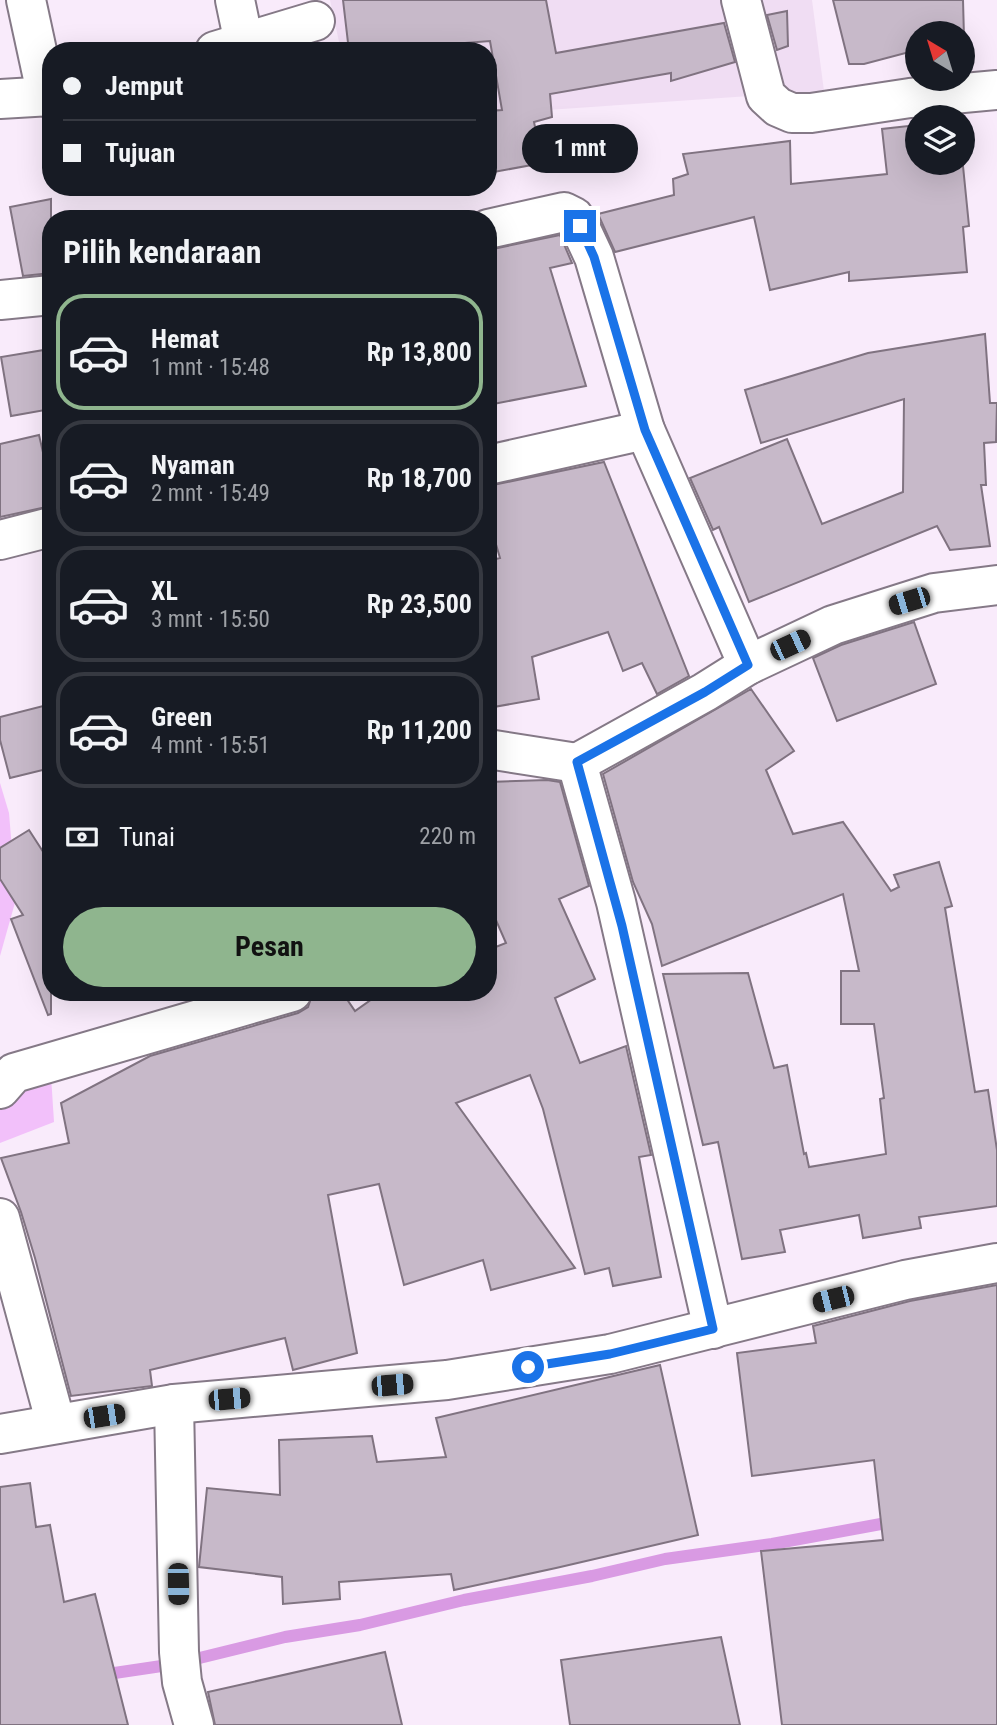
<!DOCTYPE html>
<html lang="id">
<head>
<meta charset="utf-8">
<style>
	body { margin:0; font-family:"Roboto Condensed",sans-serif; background:#242831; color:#f1f3f6; height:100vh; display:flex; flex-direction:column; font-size:26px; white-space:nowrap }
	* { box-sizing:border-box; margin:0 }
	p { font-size:23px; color:#9ea1a6 }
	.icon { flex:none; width:38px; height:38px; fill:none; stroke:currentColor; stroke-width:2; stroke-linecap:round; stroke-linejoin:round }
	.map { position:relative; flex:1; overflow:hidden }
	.sheet { position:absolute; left:42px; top:210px; width:455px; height:791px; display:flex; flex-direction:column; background:#171b24; border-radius:28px; box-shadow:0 7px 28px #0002 }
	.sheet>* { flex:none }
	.guide { position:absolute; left:42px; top:42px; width:455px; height:154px; border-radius:28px; box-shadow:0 7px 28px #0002; display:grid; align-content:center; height:154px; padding:0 21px; background:#171b24 }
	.needle { width:46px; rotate:322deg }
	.fabs { position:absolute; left:905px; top:21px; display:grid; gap:14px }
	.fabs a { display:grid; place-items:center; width:70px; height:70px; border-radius:50%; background:#171b24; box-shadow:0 7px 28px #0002; font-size:35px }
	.end { position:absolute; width:32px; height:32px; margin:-16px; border:9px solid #1a73e8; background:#fff; box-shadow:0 0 0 4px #fff }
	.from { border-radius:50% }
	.bubble { position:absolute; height:49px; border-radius:24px; background:#171b24; box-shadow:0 7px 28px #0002; font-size:23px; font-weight:700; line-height:49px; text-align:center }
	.car { position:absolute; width:21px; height:42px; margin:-21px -10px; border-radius:9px; box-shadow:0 0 5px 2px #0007; background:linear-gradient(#222 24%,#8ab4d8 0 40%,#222 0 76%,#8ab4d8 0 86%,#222 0) }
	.guide b { display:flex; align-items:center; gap:24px; height:66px; font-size:26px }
	.guide b+b { border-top:2px solid #363941 }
	.guide i { width:18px; height:18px; background:#f1f3f6 }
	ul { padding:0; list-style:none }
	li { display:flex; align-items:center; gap:21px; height:116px; margin:0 14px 10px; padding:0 7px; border:4px solid #363941; border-radius:28px }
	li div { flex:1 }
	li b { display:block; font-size:26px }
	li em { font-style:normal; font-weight:700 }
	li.active { border-color:#8fb58e }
	li>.icon { width:63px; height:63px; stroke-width:1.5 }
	h2 { padding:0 21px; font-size:32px; line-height:84px }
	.pay { display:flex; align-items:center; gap:18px; height:77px; padding:0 21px; font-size:26px }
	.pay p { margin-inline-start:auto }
	.cta { display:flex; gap:14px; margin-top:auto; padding:14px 21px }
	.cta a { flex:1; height:80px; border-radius:42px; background:#8fb58e; color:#111; font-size:28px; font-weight:700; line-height:80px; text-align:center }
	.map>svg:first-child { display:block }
	.built { fill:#f0ddf3 }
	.green { fill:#f2c0fa }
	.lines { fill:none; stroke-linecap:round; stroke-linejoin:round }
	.stream { stroke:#d99ae3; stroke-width:12 }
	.building { fill:#c7b9c9; stroke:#807381; stroke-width:2 }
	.minor-casing { stroke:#857987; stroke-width:42 }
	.minor { stroke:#fff; stroke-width:38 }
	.route { stroke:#1a73e8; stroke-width:9 }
</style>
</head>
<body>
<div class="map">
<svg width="997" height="1725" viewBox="0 0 997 1725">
	<rect width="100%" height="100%" fill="#f9ebfb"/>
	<polygon class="built" points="330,0 812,0 824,91 488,114 488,51 341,51"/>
	<g class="green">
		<polygon points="0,783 9,813 16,899 0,956"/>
		<polygon points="51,1076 54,1122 0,1143 0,1089"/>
	</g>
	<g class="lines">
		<polyline class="stream" points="101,1675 175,1664 285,1637 360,1625 464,1600 592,1576 665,1559 772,1544 897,1521"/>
	</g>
	<g class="building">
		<polygon points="343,0 546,0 556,53 724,23 735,62 671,81 671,73 550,94 552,117 534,122 535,127 552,126 554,161 488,173 488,111 502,110 490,41 414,47 414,51 349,51"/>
		<polygon points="833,0 963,0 964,37 962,33 917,33 917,50 864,64 849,64"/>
		<polygon points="787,11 788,46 777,50 767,15"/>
		<polygon points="917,125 917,163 943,163 944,168 963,166 969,226 963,227 967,272 849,281 849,272 770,290 754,217 615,252 598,214 674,195 673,179 688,174 683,154 790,141 791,184 887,174 882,129"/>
		<polygon points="51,199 51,273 23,276 10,207"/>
		<polygon points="560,235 572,263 550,268 586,386 488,405 488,250"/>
		<polygon points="985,334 990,403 997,403 996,442 984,443 986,485 981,485 990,546 950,550 937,526 749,602 719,527 713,530 690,478 787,439 822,524 903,492 904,399 761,443 745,390 868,353"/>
		<polygon points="44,350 51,388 51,409 11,416 1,357"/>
		<polygon points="39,435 51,487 51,506 0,517 0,444"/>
		<polygon points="604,462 689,676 657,694 642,663 623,671 608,632 532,657 539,699 488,708 488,561 500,558 488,517 488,486"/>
		<polygon points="914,622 936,684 837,721 813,658 841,645"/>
		<polygon points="751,689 794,751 766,770 793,834 843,822 891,891 899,887 894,875 939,862 952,906 945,908 975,1092 988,1090 997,1150 997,1206 919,1217 921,1228 863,1238 859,1215 780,1230 785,1252 742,1259 718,1142 703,1145 663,974 748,973 774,1068 787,1065 804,1154 806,1153 809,1167 886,1154 880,1099 884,1098 874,1024 841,1024 841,971 859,971 843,894 662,966 652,924 633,882 603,774"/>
		<polygon points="51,704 51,768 10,778 0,740 0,717"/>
		<polygon points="547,780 560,782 589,886 559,899 595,979 555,998 580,1063 626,1046 651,1155 639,1157 661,1277 613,1286 609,1268 585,1274 543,1109 530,1075 456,1103 575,1268 491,1290 483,1260 404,1285 379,1184 328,1195 357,1353 293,1370 285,1338 150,1370 152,1386 71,1396 35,1258 21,1212 1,1158 69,1143 61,1103 150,1056 298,1013 308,1007 313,992 342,992 355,1011 382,992 488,992 488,950 506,943 488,902 488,782"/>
		<polygon points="29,830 51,864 51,1014 48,1015 11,919 23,915 0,879 0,848"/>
		<polygon points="997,1285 997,1725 782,1725 761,1551 883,1540 874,1460 752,1476 737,1353 816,1343 813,1326 910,1301"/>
		<polygon points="660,1365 698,1535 556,1568 454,1590 451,1574 339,1582 340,1599 283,1604 282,1577 199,1567 207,1488 280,1495 279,1440 372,1436 377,1462 446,1457 436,1418"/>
		<polygon points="30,1483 36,1527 50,1525 64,1602 95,1594 128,1725 0,1725 0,1487"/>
		<polygon points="721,1637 740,1725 570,1725 561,1660"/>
		<polygon points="385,1652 402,1725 215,1725 208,1692"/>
	</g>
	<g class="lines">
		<g class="minor-casing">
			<g id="minor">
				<polyline points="26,0 47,97"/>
				<polyline points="235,0 244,43"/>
				<polyline points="741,0 766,96 778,107 792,113 811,113 910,98 997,90"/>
				<polyline points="215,51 315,21"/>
				<polyline points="0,99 51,96"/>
				<polyline points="488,229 564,212 574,217 580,227 594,257 645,430 748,665"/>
				<polyline points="0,300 51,295"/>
				<polyline points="488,465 645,430"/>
				<polyline points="0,540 51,527"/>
				<polyline points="488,749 577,763 705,692 748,665 833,625 934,593 997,585"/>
				<polyline points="577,763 616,902 713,1329"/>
				<polyline points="0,1089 14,1073 292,992"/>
				<polyline points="0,1218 56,1424"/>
				<polyline points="174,1404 179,1652 182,1682 194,1725"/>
				<polyline points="0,1434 174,1404 447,1380 610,1354 905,1280 997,1263"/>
			</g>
		</g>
		<use href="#minor" class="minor"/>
	</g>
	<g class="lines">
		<polyline class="route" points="528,1367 610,1354 713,1329 622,926 577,762 705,692 748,665 645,430 594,257 580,226"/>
	</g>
</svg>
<div class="fabs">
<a><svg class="needle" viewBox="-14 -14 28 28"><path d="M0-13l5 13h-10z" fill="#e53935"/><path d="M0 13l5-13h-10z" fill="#9ea1a6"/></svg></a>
<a><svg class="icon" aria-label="layers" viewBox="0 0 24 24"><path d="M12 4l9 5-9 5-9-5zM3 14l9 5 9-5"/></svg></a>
</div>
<i class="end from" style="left:528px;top:1367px"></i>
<i class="end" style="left:580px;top:226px"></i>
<div class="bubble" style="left:522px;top:124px;width:116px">1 mnt</div>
<i class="car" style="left:909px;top:601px;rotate:253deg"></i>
<i class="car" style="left:790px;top:645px;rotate:65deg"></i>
<i class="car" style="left:833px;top:1299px;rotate:256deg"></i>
<i class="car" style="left:392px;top:1385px;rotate:85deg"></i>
<i class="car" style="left:229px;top:1399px;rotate:85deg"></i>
<i class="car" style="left:104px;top:1416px;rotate:81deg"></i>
<i class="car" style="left:178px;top:1584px;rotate:179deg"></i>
<div class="guide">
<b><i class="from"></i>Jemput</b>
<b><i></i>Tujuan</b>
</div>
<section class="sheet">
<h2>Pilih kendaraan</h2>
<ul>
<li class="active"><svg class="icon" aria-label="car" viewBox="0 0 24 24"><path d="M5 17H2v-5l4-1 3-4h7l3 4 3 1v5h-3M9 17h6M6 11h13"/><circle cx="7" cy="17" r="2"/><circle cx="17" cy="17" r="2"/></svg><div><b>Hemat</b><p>1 mnt · 15:48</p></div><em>Rp 13,800</em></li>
<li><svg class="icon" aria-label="car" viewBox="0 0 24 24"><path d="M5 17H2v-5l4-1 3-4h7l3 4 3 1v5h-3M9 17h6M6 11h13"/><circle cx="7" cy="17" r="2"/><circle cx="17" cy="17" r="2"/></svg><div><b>Nyaman</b><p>2 mnt · 15:49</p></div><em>Rp 18,700</em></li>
<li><svg class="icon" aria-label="car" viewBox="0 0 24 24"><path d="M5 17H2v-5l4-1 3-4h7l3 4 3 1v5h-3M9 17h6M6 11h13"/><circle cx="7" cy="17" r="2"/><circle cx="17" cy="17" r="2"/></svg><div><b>XL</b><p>3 mnt · 15:50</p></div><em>Rp 23,500</em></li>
<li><svg class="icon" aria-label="car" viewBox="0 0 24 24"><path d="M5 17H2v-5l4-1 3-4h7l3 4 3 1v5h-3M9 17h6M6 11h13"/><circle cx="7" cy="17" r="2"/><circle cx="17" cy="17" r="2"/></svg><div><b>Green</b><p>4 mnt · 15:51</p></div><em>Rp 11,200</em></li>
</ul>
<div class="pay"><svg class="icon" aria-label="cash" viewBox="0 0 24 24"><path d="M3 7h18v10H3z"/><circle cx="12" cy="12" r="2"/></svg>Tunai<p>220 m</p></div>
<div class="cta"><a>Pesan</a></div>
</section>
</div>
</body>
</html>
